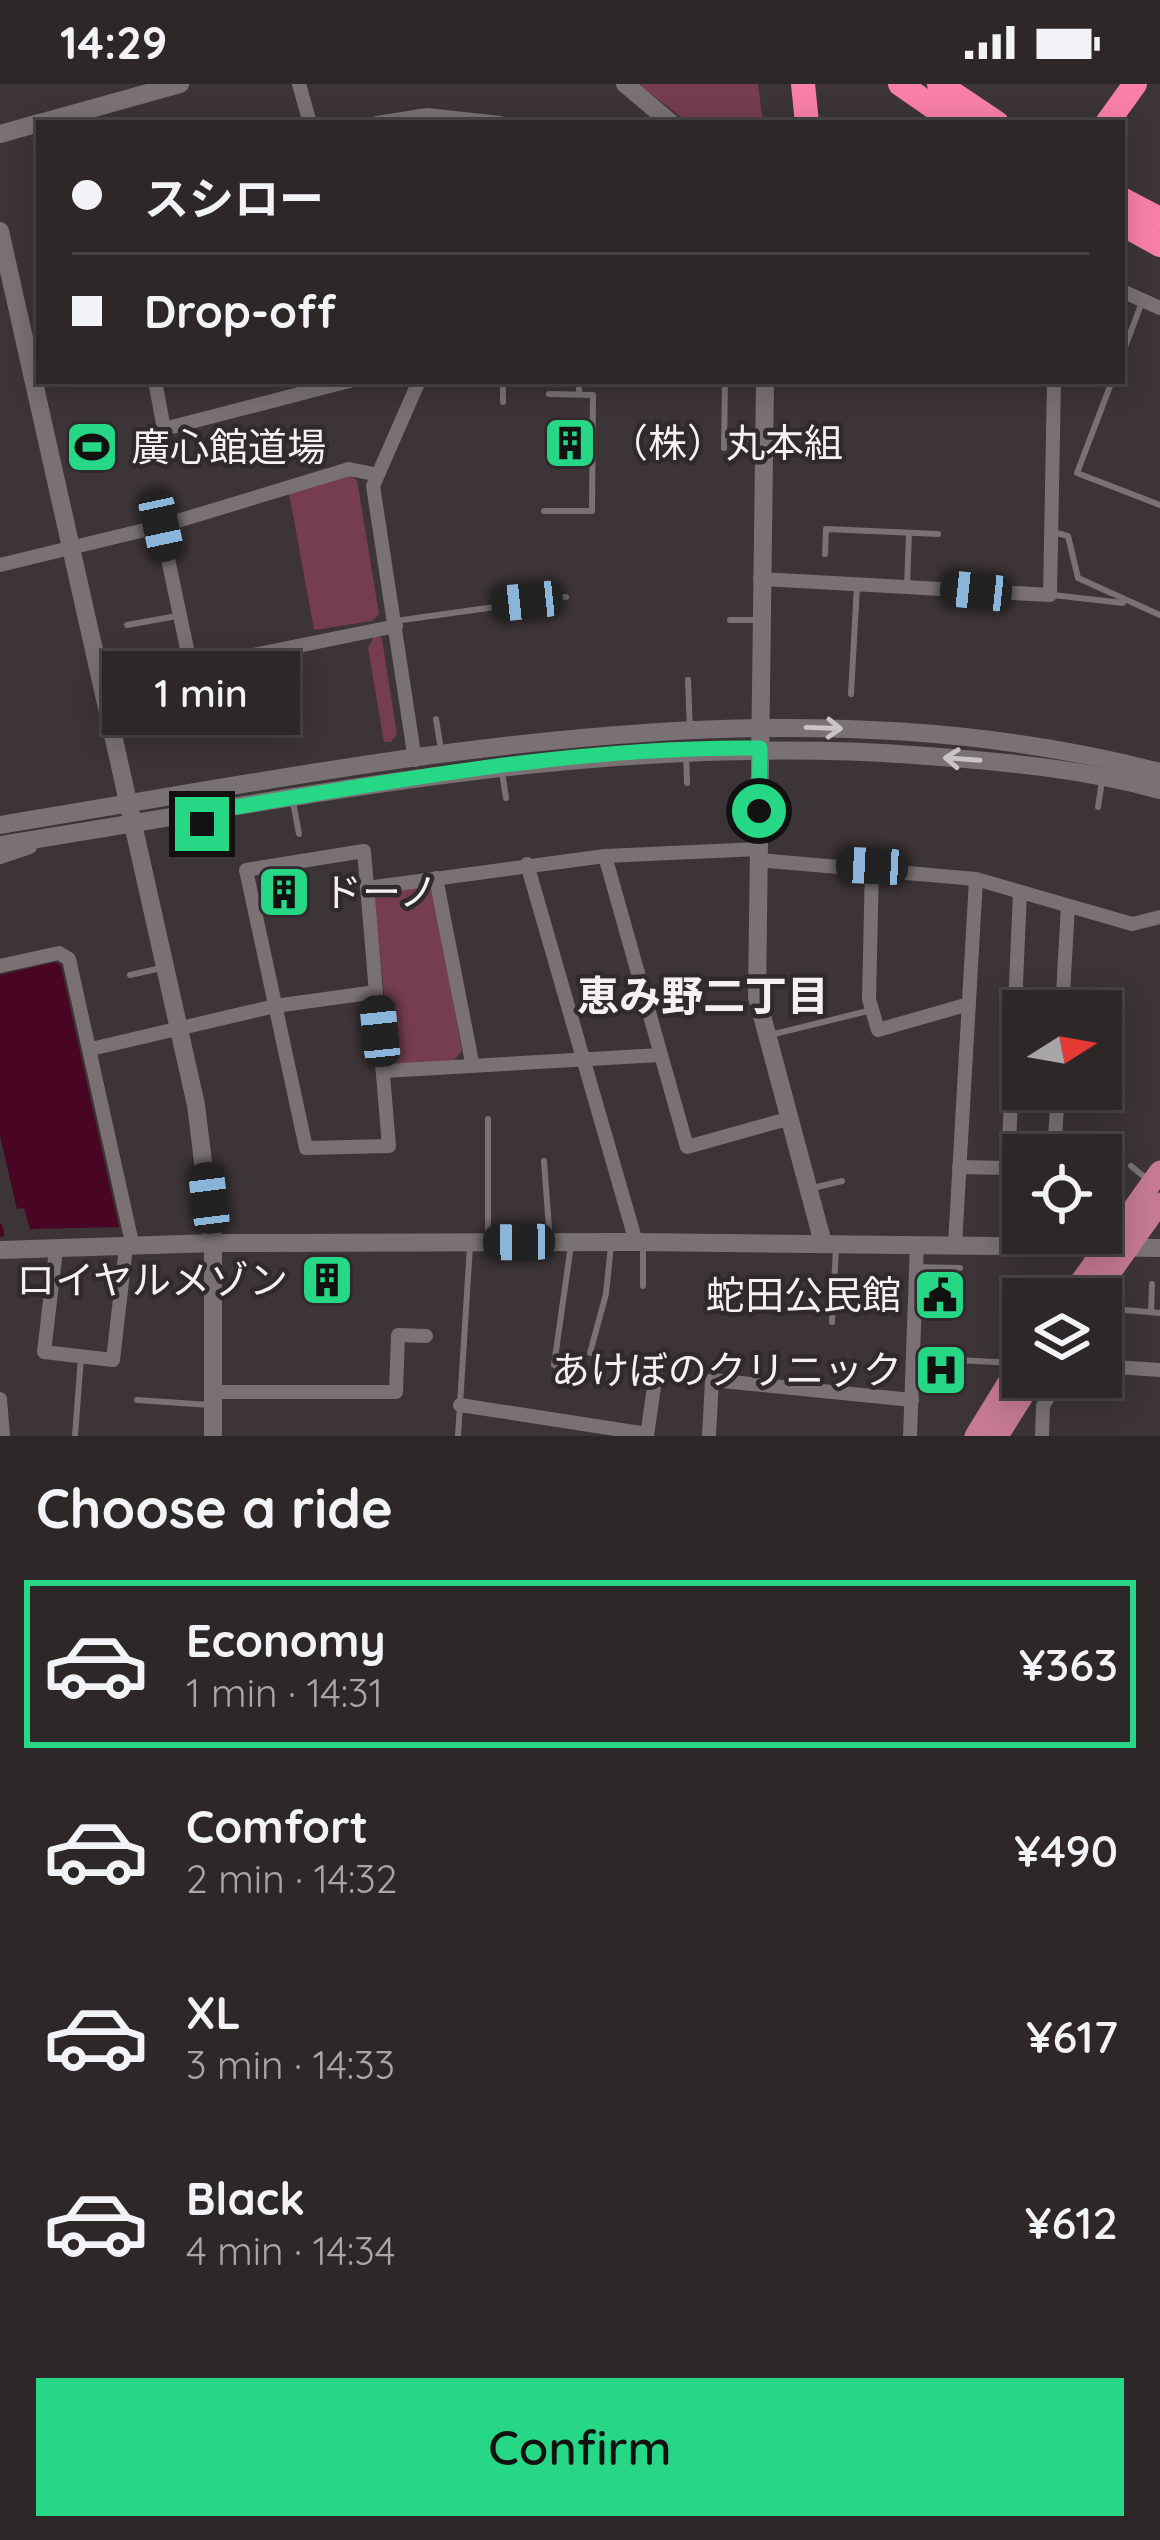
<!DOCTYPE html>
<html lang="en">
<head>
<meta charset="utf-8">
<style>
	body { margin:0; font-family:Quicksand,"Noto Sans JP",sans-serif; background:#393334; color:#f1f3f6; height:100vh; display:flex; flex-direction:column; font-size:45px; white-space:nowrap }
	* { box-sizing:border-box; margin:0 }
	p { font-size:39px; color:#a7a5a8 }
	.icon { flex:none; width:66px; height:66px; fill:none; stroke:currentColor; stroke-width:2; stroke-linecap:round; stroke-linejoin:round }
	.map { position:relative; height:1352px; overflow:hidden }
	.drawer { display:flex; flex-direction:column; background:#2d2728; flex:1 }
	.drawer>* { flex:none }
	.banner { position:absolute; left:36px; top:36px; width:1089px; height:264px; border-radius:0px; box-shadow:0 6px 30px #0003,0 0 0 3px #484445; display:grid; align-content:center; height:264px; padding:0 36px; background:#2d2728 }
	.needle { width:78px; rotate:79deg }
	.buttons { position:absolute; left:1002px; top:906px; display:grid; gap:24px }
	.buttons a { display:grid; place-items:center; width:120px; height:120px; border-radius:0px; background:#2d2728; box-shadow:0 6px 30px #0003,0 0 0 3px #484445; font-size:60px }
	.end { position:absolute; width:54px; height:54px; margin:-27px; border:15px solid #26d886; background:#111; box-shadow:0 0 0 6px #111 }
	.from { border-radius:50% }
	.bubble { position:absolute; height:84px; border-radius:0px; background:#2d2728; box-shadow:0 6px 30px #0003,0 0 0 3px #484445; font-size:39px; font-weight:600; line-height:84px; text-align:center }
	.car { position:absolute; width:36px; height:72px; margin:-36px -18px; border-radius:15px; box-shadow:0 0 9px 3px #0007; background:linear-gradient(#222 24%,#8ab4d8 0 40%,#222 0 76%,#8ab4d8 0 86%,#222 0) }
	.banner b { display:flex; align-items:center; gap:42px; height:114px; font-size:45px }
	.banner b+b { border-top:3px solid #484445 }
	.banner i { width:30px; height:30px; background:#f1f3f6 }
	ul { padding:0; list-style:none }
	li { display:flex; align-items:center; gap:36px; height:168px; margin:0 24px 18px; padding:0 12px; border:6px solid transparent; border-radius:0px }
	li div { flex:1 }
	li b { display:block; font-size:45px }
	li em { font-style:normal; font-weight:600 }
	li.current { border-color:#26d886 }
	li>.icon { width:108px; height:108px; stroke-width:1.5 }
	h2 { padding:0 36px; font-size:54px; line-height:144px }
	.cta { display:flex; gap:24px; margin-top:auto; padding:24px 36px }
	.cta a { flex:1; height:138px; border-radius:0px; background:#26d886; color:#111; font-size:48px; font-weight:600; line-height:138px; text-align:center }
	.status { display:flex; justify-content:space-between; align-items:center; height:84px; padding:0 60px; background:#2d2728; direction:ltr }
	.status svg { height:33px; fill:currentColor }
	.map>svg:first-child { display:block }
	.green { fill:#753d4f }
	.water { fill:#480623 }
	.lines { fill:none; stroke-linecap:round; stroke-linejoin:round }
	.stream { stroke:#480623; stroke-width:4.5 }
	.lane { stroke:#797173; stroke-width:6 }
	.street { stroke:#797173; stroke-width:14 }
	.secondary { stroke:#797173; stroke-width:18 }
	.primary { stroke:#c57992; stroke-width:21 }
	.highway { stroke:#f87fa7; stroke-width:24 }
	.oneway { stroke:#cac4c5 }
	.route { stroke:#26d886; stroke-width:15 }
	.labels { text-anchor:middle; stroke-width:9; stroke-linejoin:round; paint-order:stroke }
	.poi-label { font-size:39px; fill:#f5f0f1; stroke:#312a2c; text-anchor:start }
	.neighbourhood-label { font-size:42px; font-weight:bold; fill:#f5f0f1; stroke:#312a2c }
</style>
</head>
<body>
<div class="status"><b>14:29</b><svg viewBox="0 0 49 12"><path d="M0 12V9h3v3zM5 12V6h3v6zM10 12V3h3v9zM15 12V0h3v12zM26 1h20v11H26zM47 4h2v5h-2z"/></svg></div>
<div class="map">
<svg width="1160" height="1352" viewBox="0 0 1160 1352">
	<rect width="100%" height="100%" fill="#3c3436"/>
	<g class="green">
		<polygon points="638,0 758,0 763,39 689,39"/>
		<polygon points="350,392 357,396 379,530 372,537 314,546 289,409"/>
		<polygon points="375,549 382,555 397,650 391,658 384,658 368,564"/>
		<polygon points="423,800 433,806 462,967 454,976 398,981 391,976 374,814 378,807"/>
	</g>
	<polygon class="water" points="55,878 61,882 119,1143 30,1145 24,1124 17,1125 0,1052 0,891"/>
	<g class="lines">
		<polyline class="stream" points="0,1142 2,1151"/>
		<g class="lane">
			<polyline points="1122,271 1142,218"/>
			<polyline points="503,297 503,318"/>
			<polyline points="1112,297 1077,389 1160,421"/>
			<polyline points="579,310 579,297"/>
			<polyline points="724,355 762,356"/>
			<polyline points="724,364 725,297"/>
			<polyline points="544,427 592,427 593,311 549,310"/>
			<polyline points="1053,448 1068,452 1078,494 1160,531"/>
			<polyline points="825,470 826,445 938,450"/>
			<polyline points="907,502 909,449"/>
			<polyline points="1053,511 1123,519"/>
			<polyline points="730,536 756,536"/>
			<polyline points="395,537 566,513"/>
			<polyline points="127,541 177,532"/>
			<polyline points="688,596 690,646"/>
			<polyline points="851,610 857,502"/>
			<polyline points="436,635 441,666"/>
			<polyline points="686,670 687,699"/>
			<polyline points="502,688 506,714"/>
			<polyline points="293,718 299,750"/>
			<polyline points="1098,723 1102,697"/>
			<polyline points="200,734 207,766"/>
			<polyline points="130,891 161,884"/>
			<polyline points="770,951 868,927"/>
			<polyline points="544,1077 550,1158"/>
			<polyline points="1131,1082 1147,1095"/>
			<polyline points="813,1104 842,1097"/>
			<polyline points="488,1157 488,1035"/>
			<polyline points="571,1161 554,1281 581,1290"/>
			<polyline points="916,1183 960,1184"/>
			<polyline points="643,1202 643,1163"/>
			<polyline points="1101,1224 1160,1229"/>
			<polyline points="1151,1228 1152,1200"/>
			<polyline points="832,1238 836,1164"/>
			<polyline points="590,1269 606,1210 611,1161"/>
			<polyline points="915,1274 1016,1279"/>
			<polyline points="137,1316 210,1321"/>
			<polyline points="75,1352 81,1273"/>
			<polyline points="458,1352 470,1162"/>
		</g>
		<g class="street">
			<polyline points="299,0 310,39"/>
			<polyline points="377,39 427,31 500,39"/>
			<polyline points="1122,207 1160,224"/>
			<polyline points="155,297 164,345 349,297"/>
			<polyline points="161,442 190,579 199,582 396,542"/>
			<polyline points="0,481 161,442 349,385 374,390"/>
			<polyline points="760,495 1050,511 1054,297"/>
			<polyline points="415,676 373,402 419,297"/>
			<polygon points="364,767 389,1062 306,1064 246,786"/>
			<polyline points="605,772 687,1063 791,1034"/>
			<polyline points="0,773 30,763"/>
			<polyline points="758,776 976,795 1132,840 1160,833"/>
			<polyline points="527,780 636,1158"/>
			<polyline points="872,782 869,915 878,946 969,920"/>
			<polyline points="436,794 472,978"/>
			<polyline points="367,804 605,772 759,765"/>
			<polyline points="1020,808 1008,1084 1023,1085"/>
			<polyline points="0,882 59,869 69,875 133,1163"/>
			<polyline points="1062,927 1068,822"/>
			<polyline points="91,965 275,922 376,908"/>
			<polyline points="384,987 660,971"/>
			<polyline points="1054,1071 1058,1005"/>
			<polyline points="959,1083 1008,1084"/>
			<polyline points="955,1161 976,795"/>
			<polyline points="56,1166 44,1268 113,1276 126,1163"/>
			<polyline points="1101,1282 1160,1286"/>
			<polyline points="214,1308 396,1308 398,1251 426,1252"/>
			<polyline points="0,1315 3,1352"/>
			<polyline points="460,1321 647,1350"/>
			<polyline points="647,1352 656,1289"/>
			<polyline points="709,1352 712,1296 912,1316"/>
			<polyline points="910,1352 917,1160"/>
			<polyline points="1042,1352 1043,1322 1060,1293"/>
		</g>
		<g class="secondary">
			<polyline points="625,0 671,39"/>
			<polyline points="40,39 180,0"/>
			<polyline points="0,50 39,39"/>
			<polyline points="0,147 196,1021 213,1159 213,1352"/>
			<polyline points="765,297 757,913 823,1159"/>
			<path d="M 0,741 C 380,679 778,589 1160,688"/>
			<path d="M 0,761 C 312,712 609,647 927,672 C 1007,678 1083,685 1160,706"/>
			<polyline points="0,1166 213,1159 636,1158 1160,1164"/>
		</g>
		<g class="primary">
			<polyline points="1068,1215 1160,1087"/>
			<polyline points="1092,1215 1160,1119"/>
			<polyline points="975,1352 1023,1274"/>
			<polyline points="998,1352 1035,1293"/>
		</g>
		<g class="highway">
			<polyline points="803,0 807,39"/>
			<polyline points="900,0 956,39"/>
			<polyline points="939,0 997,39"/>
			<polyline points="1107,39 1135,0"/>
			<polyline points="1122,115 1160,135"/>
			<polyline points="1122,140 1160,161"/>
		</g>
	</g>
	<defs><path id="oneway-shaft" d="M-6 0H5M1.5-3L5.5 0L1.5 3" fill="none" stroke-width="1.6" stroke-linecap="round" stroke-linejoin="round" transform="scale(3)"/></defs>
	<g class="oneway">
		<use href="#oneway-shaft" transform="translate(824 644) rotate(2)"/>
		<use href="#oneway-shaft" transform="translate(962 675) rotate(-176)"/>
	</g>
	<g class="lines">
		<path class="route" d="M 202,740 L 199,729 C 385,699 570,662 760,664 L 759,727"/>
	</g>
	<defs>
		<g id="building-square" transform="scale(2.7)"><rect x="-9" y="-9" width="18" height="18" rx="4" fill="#26d886" stroke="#312a2c"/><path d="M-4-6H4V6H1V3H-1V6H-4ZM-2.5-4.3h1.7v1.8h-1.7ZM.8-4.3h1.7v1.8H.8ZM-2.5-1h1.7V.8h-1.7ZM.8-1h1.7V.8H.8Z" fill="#111"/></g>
		<g id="stadium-square" transform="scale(2.7)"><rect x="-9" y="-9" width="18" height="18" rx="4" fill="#26d886" stroke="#312a2c"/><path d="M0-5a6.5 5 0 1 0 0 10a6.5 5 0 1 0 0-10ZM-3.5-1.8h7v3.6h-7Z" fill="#111"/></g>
		<g id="civic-square" transform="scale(2.7)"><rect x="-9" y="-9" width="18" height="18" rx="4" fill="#26d886" stroke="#312a2c"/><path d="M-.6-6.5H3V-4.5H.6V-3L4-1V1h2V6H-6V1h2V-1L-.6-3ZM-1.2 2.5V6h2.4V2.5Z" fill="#111"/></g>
		<g id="hospital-square" transform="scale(2.7)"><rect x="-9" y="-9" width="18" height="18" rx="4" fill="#26d886" stroke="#312a2c"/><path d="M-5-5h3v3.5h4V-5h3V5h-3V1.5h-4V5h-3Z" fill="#111"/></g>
	</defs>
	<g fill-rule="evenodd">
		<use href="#building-square" x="570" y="359"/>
		<use href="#stadium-square" x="92" y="363"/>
		<use href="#building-square" x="284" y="808"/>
		<use href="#building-square" x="327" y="1196"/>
		<use href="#civic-square" x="940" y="1211"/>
		<use href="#hospital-square" x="941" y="1286"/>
	</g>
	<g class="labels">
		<g class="poi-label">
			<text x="609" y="373">（株）丸本組</text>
			<text x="131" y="377">廣心館道場</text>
			<text x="323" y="822">ドーノ</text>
			<text x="288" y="1210" text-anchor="end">ロイヤルメゾン</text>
			<text x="901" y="1225" text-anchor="end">蛇田公民館</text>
			<text x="902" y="1300" text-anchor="end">あけぼのクリニック</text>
		</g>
		<g class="neighbourhood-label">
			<text x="703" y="927">恵み野二丁目</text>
		</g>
	</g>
</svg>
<div class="buttons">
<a><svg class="needle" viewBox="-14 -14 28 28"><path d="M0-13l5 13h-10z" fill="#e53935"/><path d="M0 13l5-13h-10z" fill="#a7a5a8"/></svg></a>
<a><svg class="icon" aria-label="locate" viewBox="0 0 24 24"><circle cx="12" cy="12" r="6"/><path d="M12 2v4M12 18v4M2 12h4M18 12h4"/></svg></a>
<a><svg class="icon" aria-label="layers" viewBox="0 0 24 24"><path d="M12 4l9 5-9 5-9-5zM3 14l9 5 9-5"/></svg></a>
</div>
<i class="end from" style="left:759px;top:727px"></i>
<i class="end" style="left:202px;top:740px"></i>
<div class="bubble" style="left:102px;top:567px;width:198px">1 min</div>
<i class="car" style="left:161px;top:442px;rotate:168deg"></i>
<i class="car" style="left:976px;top:507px;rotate:276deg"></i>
<i class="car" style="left:527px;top:517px;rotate:264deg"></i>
<i class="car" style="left:872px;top:782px;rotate:273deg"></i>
<i class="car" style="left:380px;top:947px;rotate:354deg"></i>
<i class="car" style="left:209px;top:1114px;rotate:353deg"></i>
<i class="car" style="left:519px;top:1158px;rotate:269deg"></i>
<div class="banner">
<b><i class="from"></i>スシロー</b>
<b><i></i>Drop-off</b>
</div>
</div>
<section class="drawer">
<h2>Choose a ride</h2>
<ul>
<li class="current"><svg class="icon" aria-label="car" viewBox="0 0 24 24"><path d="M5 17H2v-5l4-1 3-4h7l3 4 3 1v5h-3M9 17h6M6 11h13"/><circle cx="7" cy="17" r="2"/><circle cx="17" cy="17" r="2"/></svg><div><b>Economy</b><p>1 min · 14:31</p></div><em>¥363</em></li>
<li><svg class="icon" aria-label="car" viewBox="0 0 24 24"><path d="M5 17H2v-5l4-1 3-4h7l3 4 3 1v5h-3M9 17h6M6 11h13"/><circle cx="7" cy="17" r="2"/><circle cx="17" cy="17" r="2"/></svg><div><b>Comfort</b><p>2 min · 14:32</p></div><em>¥490</em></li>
<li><svg class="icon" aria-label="car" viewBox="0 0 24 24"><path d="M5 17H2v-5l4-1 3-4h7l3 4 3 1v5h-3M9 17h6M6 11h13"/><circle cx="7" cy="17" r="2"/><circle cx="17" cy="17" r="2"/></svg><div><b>XL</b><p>3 min · 14:33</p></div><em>¥617</em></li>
<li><svg class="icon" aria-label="car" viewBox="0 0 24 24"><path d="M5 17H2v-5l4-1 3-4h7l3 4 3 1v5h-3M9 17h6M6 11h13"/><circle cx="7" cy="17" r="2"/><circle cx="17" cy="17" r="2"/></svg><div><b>Black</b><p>4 min · 14:34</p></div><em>¥612</em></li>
</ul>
<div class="cta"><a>Confirm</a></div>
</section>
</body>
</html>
